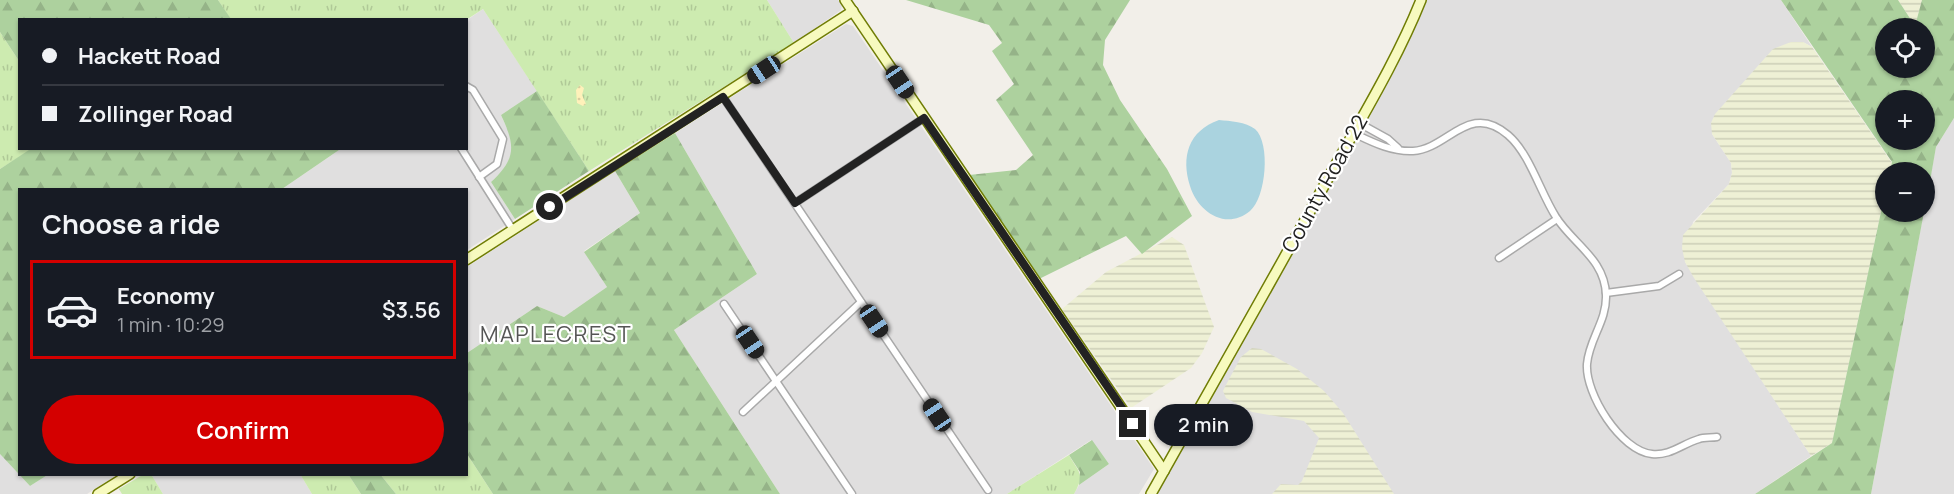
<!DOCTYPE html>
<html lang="en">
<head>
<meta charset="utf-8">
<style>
	body { margin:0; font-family:Manrope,sans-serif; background:#20242c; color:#f1f3f6; height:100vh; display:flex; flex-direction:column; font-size:22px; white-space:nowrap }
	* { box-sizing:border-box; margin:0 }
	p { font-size:20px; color:#9ea1a6 }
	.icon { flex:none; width:33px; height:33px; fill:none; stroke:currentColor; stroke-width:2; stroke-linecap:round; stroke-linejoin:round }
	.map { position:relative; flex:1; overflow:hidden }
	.sheet { position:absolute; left:18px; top:188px; width:450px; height:288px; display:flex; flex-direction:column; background:#171b24; border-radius:0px; box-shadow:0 2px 4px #0004 }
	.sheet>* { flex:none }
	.hud { position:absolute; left:18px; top:18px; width:450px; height:132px; border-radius:0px; box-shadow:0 2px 4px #0004; display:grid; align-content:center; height:132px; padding:0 24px; background:#171b24 }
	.buttons { position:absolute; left:1875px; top:18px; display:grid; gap:12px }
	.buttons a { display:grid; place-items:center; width:60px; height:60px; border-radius:50%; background:#171b24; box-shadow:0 2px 4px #0004; font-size:30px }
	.end { position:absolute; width:27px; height:27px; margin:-14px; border:8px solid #222; background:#fff; box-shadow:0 0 0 3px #fff }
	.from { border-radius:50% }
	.bubble { position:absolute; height:42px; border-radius:21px; background:#171b24; box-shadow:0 2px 4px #0004; font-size:20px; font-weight:600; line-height:42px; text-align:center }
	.car { position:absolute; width:18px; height:36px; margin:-18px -9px; border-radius:8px; box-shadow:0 0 4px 2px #0007; background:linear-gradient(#222 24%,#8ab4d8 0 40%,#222 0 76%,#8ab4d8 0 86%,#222 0) }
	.hud b { display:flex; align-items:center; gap:21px; height:57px; font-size:22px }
	.hud b+b { border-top:2px solid #363941 }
	.hud i { width:15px; height:15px; background:#f1f3f6 }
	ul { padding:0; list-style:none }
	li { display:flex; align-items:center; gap:18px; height:99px; margin:0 12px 9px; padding:0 12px; border:3px solid transparent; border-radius:0px }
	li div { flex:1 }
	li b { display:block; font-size:22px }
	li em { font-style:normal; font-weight:600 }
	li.on { border-color:#d40000 }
	li>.icon { width:54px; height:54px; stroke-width:1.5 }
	h2 { padding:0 24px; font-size:27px; line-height:72px }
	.cta { display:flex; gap:12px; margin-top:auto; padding:12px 24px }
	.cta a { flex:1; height:69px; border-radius:36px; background:#d40000; color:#fff; font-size:24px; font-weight:600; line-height:69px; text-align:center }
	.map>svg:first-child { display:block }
	.residential { fill:#e0dfdf }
	.farmland { fill:url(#farmland-rules) }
	.grass { fill:url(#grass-tufts) }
	.forest { fill:url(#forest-firs); fill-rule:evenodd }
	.sand { fill:url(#sand-dots) }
	.water { fill:#aad3df }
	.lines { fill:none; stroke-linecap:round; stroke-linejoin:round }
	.street-casing { stroke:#a9a9a9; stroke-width:9 }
	.secondary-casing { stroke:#707d05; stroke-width:12 }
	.street { stroke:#fff; stroke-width:6 }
	.secondary { stroke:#f7fabf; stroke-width:9 }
	.route { stroke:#222; stroke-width:8 }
	.labels { text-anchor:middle; stroke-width:4.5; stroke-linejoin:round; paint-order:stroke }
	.street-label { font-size:21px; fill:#222; stroke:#fff }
	.neighbourhood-label { font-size:22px; letter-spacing:1.5px; fill:#555; stroke:#fff }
</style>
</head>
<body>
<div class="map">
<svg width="1954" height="494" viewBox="0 0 1954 494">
	<defs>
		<pattern id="farmland-rules" width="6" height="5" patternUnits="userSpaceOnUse" patternTransform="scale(1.5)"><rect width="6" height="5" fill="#eef0d5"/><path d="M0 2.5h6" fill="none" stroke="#ccceb7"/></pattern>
		<pattern id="grass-tufts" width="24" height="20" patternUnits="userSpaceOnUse" patternTransform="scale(1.5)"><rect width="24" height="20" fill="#cdebb0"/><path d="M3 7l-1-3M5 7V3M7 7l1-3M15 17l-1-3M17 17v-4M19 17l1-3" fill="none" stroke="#b0c997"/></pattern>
		<pattern id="forest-firs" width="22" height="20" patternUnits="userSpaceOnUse" patternTransform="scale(1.5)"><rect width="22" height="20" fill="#add19e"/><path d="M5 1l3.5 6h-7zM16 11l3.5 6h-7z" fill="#95b388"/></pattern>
		<pattern id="sand-dots" width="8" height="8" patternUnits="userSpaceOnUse" patternTransform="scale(1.5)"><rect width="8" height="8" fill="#fff1ba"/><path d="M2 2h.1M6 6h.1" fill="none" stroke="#dacea0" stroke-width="1.8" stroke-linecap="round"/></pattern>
	</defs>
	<rect width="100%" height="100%" fill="#f2efe9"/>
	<g class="residential">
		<polygon points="767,0 838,0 842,5 841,10 794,43"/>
		<polygon points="1424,0 1781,0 1812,47 1803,42 1712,134 1731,163 1732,173 1729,184 1693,222 1685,262 1811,456 1755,494 1151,494"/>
		<polygon points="483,9 537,91 501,115 510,135 513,150 505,169 491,182 515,219 467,250 466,189 282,189 339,150 338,149 466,148 467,20"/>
		<polygon points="846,24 853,26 1154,469 1139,494 1074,494 1079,485 1109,464 1091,440 1007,494 780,494 674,330 757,274 675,133"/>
		<polygon points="1954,118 1954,494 1871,494 1936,147"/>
		<polygon points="615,171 640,213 584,251 607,287 564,317 537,306 467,353 467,267"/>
		<polygon points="0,454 30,486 49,474 118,474 87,494 0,494"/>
		<polygon points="151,474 300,474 312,494 163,494"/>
	</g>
	<g class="farmland">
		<polygon points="1898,0 1922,0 1915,26"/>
		<polygon points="1791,42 1803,42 1812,47 1892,163 1890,172 1886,172 1885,193 1832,443 1811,456 1694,278 1685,262 1682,248 1683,235 1729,184 1732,173 1731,163 1712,134 1711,123 1715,114 1773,49"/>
		<polygon points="1172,237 1184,245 1214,327 1202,353 1191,368 1131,408 1062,309 1106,272"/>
		<polygon points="1252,348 1261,349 1297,369 1324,391 1343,413 1394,494 1272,494 1281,484 1298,485 1302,481 1319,438 1304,421 1252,412 1226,398 1223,391 1227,383 1241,357"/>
	</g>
	<g class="grass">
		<polygon points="218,0 767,0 794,43 589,171 483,9 466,20 231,20"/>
		<polygon points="0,32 19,61 20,148 32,149 0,169"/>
		<polygon points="467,454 493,494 396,494 380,474 466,474"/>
		<path d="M 1069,455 C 1078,472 1086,473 1074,494 L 1007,494 Z"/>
		<polygon points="144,474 151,474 163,494 122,494 119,489"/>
		<polygon points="300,474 348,474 361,494 312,494"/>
	</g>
	<g class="forest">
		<polygon points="0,0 218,0 231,19 20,20 19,61 0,32"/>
		<polygon points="906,0 1130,0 1105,40 1103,65 1120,100 1167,169 1192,216 1142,254 1126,236 1039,279 969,175 1016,170 1033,155 996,100 1014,84 992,51 1002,43 989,25"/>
		<path d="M 1781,0 L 1898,0 L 1915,26 L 1922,0 L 1954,0 L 1954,118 L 1936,147 L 1925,210 L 1924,172 L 1890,172 L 1892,162 ZM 1924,28 L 1924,68 L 1886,68 L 1886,28 ZM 1886,100 L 1924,100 L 1924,140 L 1886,140 Z"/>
		<path d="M 537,91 L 589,171 L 515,219 L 491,182 C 517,158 515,145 501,115 Z"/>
		<polygon points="675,133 757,274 674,330 780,494 493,494 467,454 467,353 537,306 564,317 607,287 584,252 640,213 615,171"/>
		<polygon points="32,148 339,150 282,189 20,189 20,474 49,474 30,486 0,454 0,169"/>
		<polygon points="1885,193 1886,212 1924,212 1871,494 1755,494 1832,443"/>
		<polygon points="1092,440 1109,464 1079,485 1080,472 1069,455"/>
		<polygon points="348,474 380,474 396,494 361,494"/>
	</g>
	<polygon class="sand" points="580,85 584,88 582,95 586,104 583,106 577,103 576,90"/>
	<path class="water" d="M 1219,120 C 1230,121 1246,122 1255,129 C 1271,143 1266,198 1250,211 C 1226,231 1198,212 1190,186 C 1181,157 1188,131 1219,120 Z"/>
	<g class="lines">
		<g class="street-casing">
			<g id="street">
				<polyline points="466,86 473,90 503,139 497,164 479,177"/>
				<polyline points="723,97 988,490"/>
				<polyline points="1359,123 1388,139 1398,148"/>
				<path d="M 1353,133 C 1372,142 1391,152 1413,151 C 1448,149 1469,101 1508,135 C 1530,154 1540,192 1556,217 C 1573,244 1605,259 1606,295 C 1607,321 1589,339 1587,364 C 1585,394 1621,451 1652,454 C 1670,456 1682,444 1699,439 C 1704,437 1711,438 1717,437"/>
				<polyline points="461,148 513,230"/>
				<polyline points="795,203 924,118"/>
				<polyline points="1499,258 1557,219"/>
				<polyline points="1606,293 1659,286 1679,274"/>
				<polyline points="724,304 852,494"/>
				<polyline points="743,412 861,302"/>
			</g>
		</g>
		<g class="secondary-casing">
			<g id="secondary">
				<polyline points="845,0 1164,471"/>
				<polyline points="466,260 853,11"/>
				<polyline points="98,494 130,474"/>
				<path d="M 1151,494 C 1211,387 1272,281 1331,173 C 1362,117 1397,60 1421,0"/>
			</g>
		</g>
		<use href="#street" class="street"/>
		<use href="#secondary" class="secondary"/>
	</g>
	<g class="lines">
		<polyline class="route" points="550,207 723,97 795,203 924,118 1133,424"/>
	</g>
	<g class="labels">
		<g class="street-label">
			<text transform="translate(1325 184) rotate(-61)" y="7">County Road 22</text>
		</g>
		<g class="neighbourhood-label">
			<text x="556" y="342">MAPLECREST</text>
		</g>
	</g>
</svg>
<div class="buttons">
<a><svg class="icon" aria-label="locate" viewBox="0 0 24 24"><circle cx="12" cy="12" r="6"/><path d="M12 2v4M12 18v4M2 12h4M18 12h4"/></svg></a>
<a>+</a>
<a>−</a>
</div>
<i class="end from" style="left:550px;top:207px"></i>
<i class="end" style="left:1133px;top:424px"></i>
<div class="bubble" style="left:1154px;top:404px;width:99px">2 min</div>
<i class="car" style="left:764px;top:70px;rotate:237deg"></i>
<i class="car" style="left:900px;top:82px;rotate:146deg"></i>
<i class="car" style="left:874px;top:321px;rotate:146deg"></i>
<i class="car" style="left:750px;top:342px;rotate:146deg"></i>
<i class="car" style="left:937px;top:415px;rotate:326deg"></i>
<div class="hud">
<b><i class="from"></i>Hackett Road</b>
<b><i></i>Zollinger Road</b>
</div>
<section class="sheet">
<h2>Choose a ride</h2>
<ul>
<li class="on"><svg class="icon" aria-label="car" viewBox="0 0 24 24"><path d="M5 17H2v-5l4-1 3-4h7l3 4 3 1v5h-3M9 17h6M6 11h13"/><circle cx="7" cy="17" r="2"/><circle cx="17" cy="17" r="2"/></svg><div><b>Economy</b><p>1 min · 10:29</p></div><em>$3.56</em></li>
</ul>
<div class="cta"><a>Confirm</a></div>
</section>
</div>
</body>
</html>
